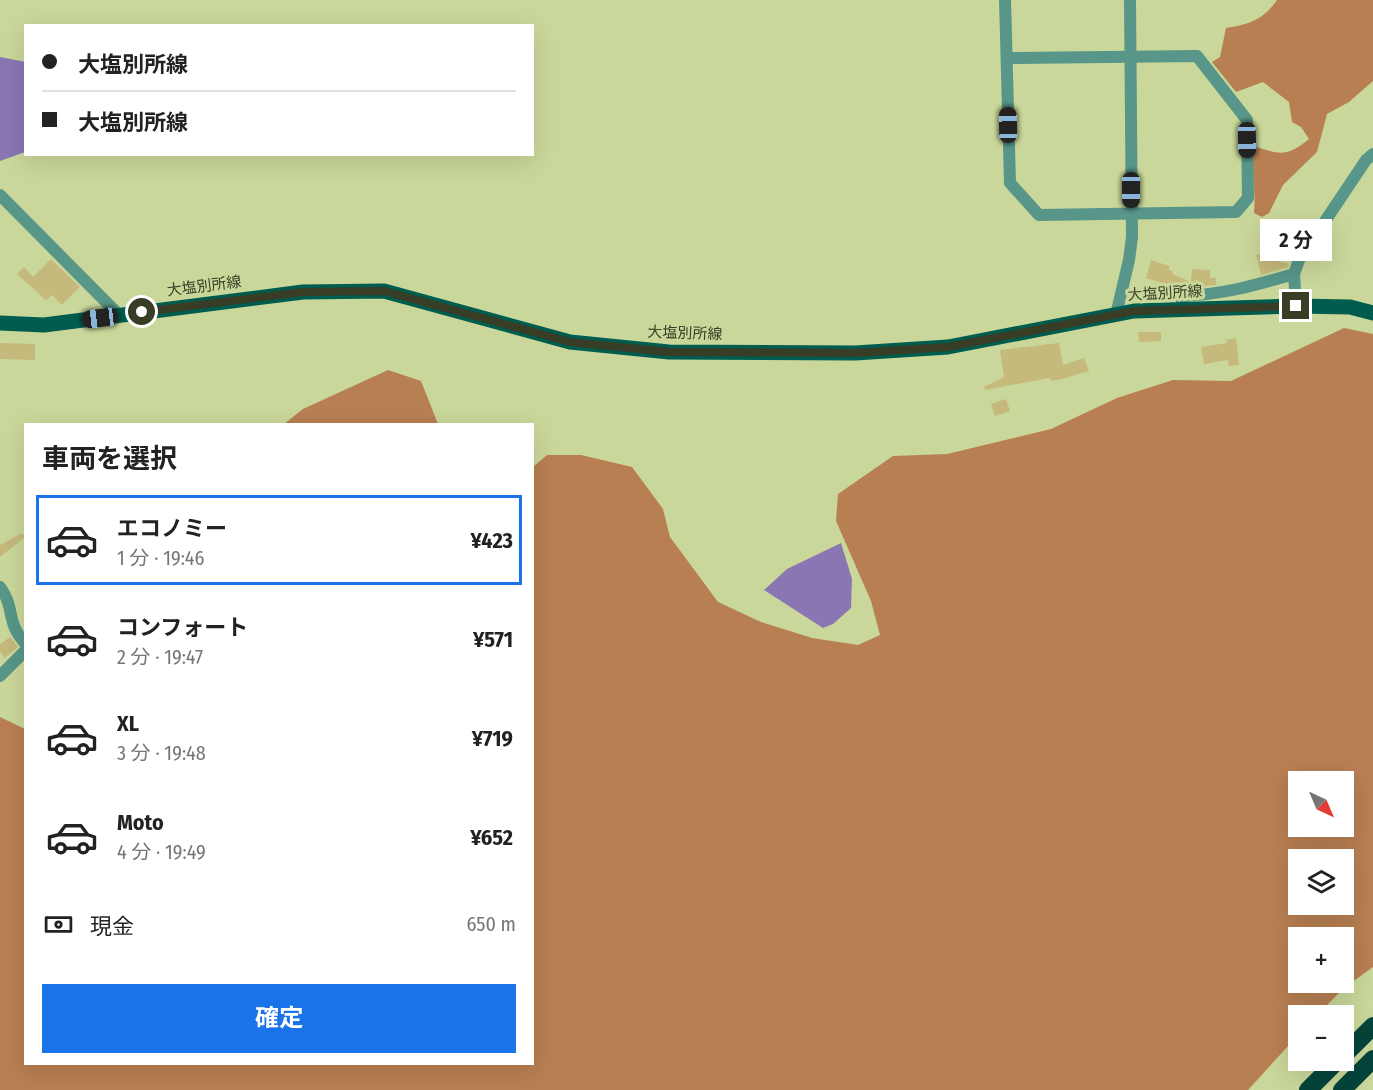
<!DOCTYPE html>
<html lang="ja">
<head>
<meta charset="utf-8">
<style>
	body { margin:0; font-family:"Fira Sans Condensed","Noto Sans JP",sans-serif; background:#f6f6f6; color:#222; height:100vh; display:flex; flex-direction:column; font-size:22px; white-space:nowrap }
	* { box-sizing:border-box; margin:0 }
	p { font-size:20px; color:#767676 }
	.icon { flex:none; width:33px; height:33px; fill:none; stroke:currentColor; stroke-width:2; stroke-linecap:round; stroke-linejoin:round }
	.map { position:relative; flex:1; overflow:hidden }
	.panel { position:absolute; left:24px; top:423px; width:510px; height:642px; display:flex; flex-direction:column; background:#fff; border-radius:0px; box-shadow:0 6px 24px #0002 }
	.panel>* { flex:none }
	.guide { position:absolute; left:24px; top:24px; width:510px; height:132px; border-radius:0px; box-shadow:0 6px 24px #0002; display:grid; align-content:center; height:132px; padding:0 18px; background:#fff }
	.needle { width:39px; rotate:136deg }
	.fabs { position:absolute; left:1288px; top:771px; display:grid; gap:12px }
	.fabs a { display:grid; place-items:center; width:66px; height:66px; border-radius:0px; background:#fff; box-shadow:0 6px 24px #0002; font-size:30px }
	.end { position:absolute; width:27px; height:27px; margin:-14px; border:8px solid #383d25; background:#fff; box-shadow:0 0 0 3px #fff }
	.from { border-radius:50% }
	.bubble { position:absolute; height:42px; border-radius:0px; background:#fff; box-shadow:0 6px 24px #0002; font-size:20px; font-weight:700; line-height:42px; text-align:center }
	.car { position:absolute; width:18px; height:36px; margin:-18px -9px; border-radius:8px; box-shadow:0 0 4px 2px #0007; background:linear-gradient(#222 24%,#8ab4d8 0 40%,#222 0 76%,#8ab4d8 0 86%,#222 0) }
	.guide b { display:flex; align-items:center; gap:21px; height:57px; font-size:22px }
	.guide b+b { border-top:2px solid #e0e0e0 }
	.guide i { width:15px; height:15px; background:#222 }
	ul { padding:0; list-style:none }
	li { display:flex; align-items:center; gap:18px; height:90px; margin:0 12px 9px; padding:0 6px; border:3px solid transparent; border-radius:0px }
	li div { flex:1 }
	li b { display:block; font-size:22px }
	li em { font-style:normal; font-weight:700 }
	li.on { border-color:#1a73e8 }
	li>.icon { width:54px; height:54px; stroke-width:1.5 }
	h2 { padding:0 18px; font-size:27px; line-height:72px }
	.pay { display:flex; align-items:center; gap:15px; height:66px; padding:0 18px; font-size:22px }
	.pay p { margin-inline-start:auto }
	.primary-button { display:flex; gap:12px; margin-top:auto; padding:12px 18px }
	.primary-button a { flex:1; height:69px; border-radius:0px; background:#1a73e8; color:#fff; font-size:24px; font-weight:700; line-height:69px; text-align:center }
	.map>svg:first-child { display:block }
	.forest { fill:#b87f52; fill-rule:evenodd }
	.water { fill:#8976b3 }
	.building { fill:#c6b97c }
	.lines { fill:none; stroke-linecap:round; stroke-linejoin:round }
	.minor { stroke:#579688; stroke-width:12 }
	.major { stroke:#005c4e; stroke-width:15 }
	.highway { stroke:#05443a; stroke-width:18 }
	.route { stroke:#383d25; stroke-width:8 }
	.labels { text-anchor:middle; stroke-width:6; stroke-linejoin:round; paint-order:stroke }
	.street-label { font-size:15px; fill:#383d25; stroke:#cad79a }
</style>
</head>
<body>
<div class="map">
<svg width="1373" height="1090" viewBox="0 0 1373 1090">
	<rect width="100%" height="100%" fill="#cad79a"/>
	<g class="forest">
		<path d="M 1277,0 L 1373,0 L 1373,81 L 1349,102 L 1327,114 L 1317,152 L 1283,185 L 1269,213 L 1262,217 L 1254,213 C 1256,191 1251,169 1254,146 C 1280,155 1287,157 1309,139 L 1301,127 L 1292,122 L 1289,102 L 1263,82 L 1236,92 L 1212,62 L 1220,57 L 1226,28 C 1250,24 1263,20 1277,0 Z"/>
		<path d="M 1344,328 L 1373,334 L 1373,967 L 1344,988 L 1317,1015 L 1299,1016 L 1299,1034 L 1248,1090 L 0,1090 L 0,717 L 25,729 L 26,1064 L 532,1064 L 533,467 L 547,455 L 581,455 L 632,467 L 663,509 L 670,537 L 718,602 L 761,622 L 812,638 L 858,645 L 880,635 L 871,601 L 836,521 L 838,494 L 893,456 L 947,454 L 1051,429 L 1117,398 L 1173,380 L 1231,381 ZM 1299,782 L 1344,782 L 1344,826 L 1299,826 ZM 1299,860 L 1344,860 L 1344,904 L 1299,904 ZM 1299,938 L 1344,938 L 1344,982 L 1299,982 Z"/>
		<polygon points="388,370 421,381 438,424 284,424 303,409"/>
	</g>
	<g class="water">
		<polygon points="0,57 26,62 25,152 0,161"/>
		<polygon points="841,543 852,579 851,608 833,624 823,628 764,590 787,569"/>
	</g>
	<g class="building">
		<polygon points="1272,250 1276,260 1289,264 1288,267 1261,275 1256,255"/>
		<polygon points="51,259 80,287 62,305 52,295 46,300 17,274 24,267 33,277"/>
		<polygon points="1151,260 1169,266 1169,270 1173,272 1172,274 1191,282 1192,269 1210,270 1210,278 1216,278 1216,285 1180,288 1146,278"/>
		<polygon points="1138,332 1161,332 1161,341 1139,342"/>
		<polygon points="1236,338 1239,365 1229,366 1228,360 1204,364 1201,347 1227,343 1226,340"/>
		<polygon points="0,343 35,344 35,360 0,359"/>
		<polygon points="1059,343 1063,365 1084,358 1089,371 1062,379 1052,381 1049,378 985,390 984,387 1004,377 1000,350"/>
		<polygon points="1006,399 1010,411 995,416 991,404"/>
		<polygon points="22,533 25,537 0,557 0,545"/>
		<polygon points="10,637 18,647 4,658 0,651 0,644"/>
	</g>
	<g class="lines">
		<g class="minor">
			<polyline points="1005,0 1010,183 1039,215 1236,212 1248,198 1247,120 1197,56 1007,58"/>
			<polyline points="0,195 119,315"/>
			<polyline points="1296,306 1294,274 1299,260 1366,160 1373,154"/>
			<path d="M 1182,310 L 1182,296 C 1221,295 1257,285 1294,274"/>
			<polyline points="1116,315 1129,260 1132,237 1130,0"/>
			<path d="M 0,587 C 16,609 5,622 26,644"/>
			<polyline points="0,676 26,650"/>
		</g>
		<polyline class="major" points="0,323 44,325 303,292 384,291 570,342 669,352 855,353 948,347 1134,311 1296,306 1350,307 1373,313"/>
		<g class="highway">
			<polyline points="1344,1055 1373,1026"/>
			<polyline points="1308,1090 1338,1060"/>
			<polyline points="1342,1090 1373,1059"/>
		</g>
	</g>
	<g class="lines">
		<polyline class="route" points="142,312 303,292 384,291 570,342 669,352 855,353 948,347 1134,311 1296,306"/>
	</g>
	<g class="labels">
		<g class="street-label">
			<text transform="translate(204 286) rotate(-7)" y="5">大塩別所線</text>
			<text transform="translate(1165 293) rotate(-3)" y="5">大塩別所線</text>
			<text transform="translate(685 333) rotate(2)" y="5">大塩別所線</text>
		</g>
	</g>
</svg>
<div class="fabs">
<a><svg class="needle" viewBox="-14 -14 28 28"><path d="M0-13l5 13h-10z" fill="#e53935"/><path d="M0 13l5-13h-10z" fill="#767676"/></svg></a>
<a><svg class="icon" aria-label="layers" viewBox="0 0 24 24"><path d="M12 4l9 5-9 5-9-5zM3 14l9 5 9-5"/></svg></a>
<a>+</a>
<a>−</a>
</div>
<i class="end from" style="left:142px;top:312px"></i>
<i class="end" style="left:1296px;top:306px"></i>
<div class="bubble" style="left:1260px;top:219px;width:72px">2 分</div>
<i class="car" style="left:1008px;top:125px;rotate:359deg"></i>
<i class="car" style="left:1247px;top:140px;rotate:179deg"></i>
<i class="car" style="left:1131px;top:190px;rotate:180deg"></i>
<i class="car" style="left:100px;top:318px;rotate:263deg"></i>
<div class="guide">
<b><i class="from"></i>大塩別所線</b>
<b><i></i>大塩別所線</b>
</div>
<section class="panel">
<h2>車両を選択</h2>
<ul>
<li class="on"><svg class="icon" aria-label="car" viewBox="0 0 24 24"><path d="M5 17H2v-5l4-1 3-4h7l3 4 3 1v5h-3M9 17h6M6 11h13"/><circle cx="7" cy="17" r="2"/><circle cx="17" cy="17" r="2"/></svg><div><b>エコノミー</b><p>1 分 · 19:46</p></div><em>¥423</em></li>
<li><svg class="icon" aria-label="car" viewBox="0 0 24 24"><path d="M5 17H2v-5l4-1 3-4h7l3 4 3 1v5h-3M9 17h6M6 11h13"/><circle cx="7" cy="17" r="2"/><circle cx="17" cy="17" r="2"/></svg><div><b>コンフォート</b><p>2 分 · 19:47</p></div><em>¥571</em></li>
<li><svg class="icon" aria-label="car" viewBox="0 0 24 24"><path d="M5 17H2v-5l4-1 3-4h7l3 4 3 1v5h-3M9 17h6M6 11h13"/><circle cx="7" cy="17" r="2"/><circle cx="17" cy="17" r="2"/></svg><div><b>XL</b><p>3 分 · 19:48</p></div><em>¥719</em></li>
<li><svg class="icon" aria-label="car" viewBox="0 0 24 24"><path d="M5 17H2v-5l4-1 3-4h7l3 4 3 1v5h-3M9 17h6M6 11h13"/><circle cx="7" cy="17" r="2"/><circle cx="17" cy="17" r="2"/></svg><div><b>Moto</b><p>4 分 · 19:49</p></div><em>¥652</em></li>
</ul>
<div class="pay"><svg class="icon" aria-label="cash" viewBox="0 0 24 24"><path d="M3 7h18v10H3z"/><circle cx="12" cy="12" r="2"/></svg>現金<p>650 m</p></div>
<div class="primary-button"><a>確定</a></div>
</section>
</div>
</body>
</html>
